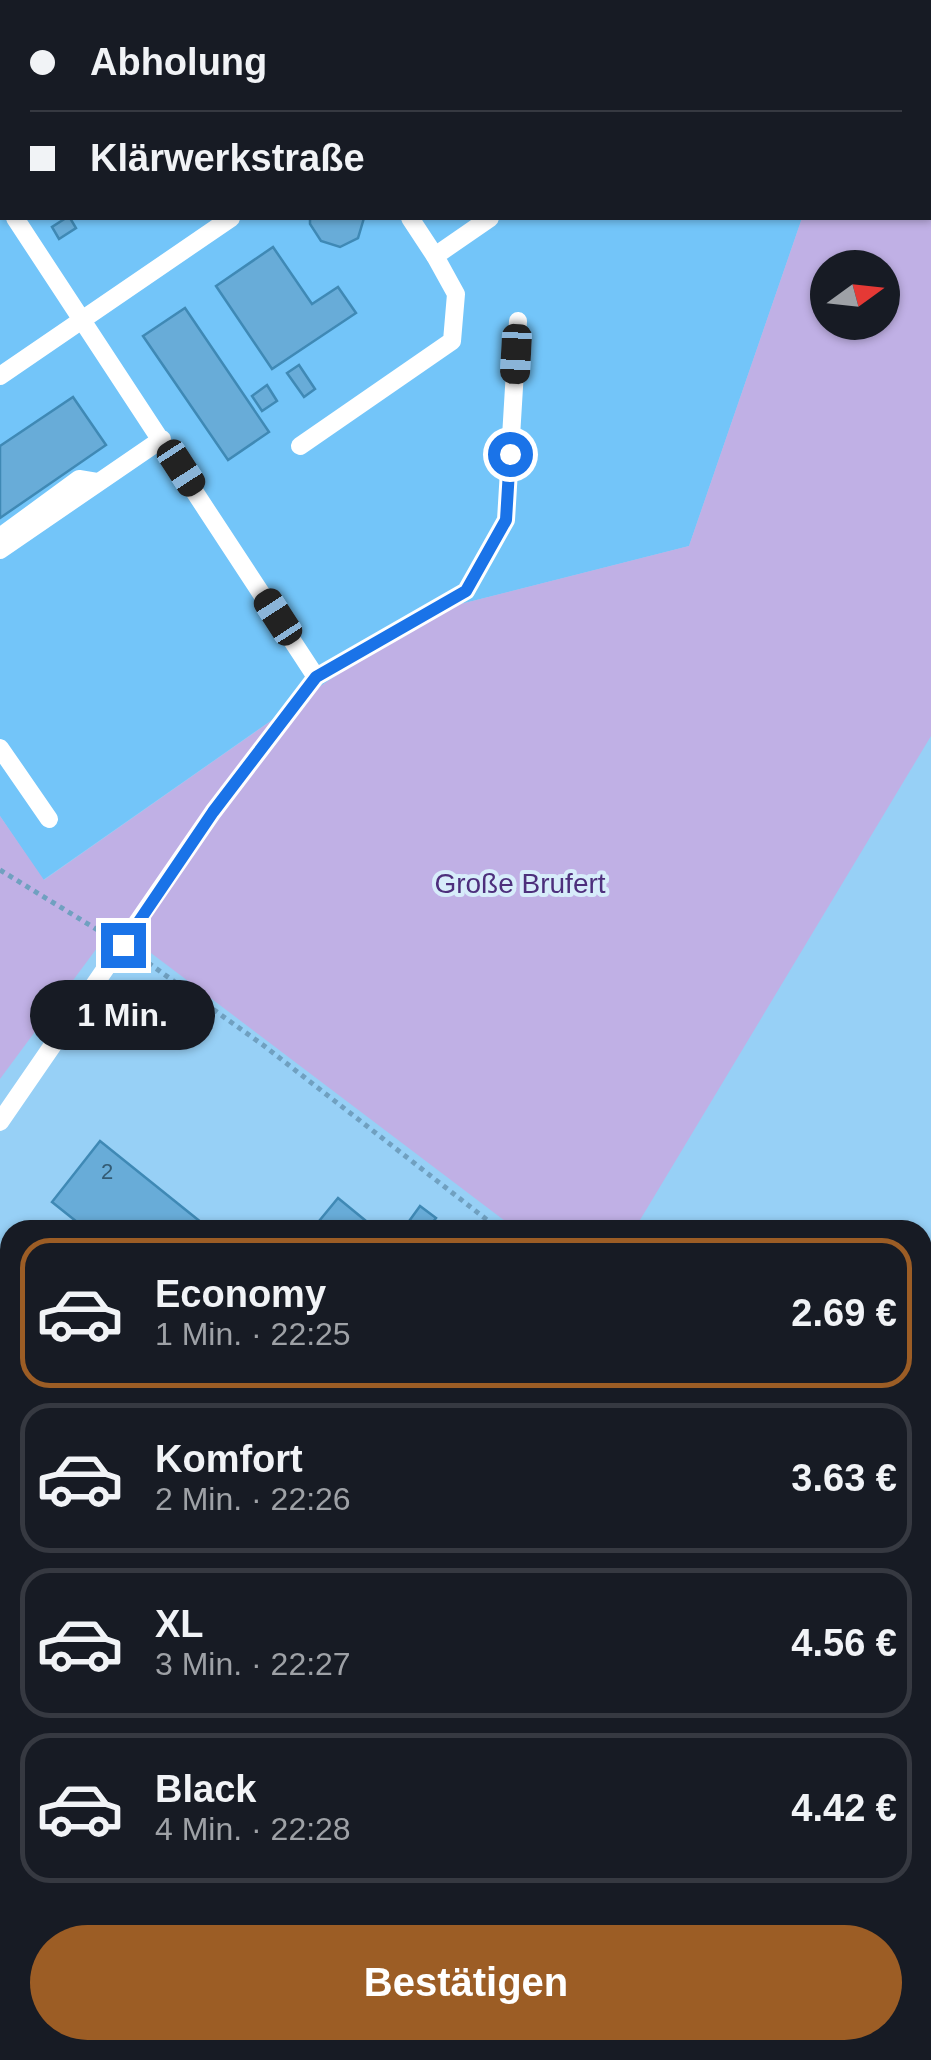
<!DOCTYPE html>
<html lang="de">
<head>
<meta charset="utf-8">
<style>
	body { margin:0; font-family:Arial,sans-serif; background:#20242c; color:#f1f3f6; height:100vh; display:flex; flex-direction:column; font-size:38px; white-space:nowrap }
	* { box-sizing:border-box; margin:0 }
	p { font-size:32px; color:#9ea1a6 }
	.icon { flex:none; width:55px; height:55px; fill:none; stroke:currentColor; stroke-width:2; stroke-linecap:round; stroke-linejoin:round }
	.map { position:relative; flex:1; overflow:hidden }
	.panel { position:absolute; left:0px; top:1220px; width:932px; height:840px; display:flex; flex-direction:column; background:#171b24; border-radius:30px 30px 0 0; box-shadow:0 2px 8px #0004 }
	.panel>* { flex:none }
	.banner { position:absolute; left:0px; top:0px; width:932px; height:220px; box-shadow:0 2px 8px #0004; display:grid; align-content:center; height:220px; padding:0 30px; background:#171b24 }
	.needle { width:65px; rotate:75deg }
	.controls { position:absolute; left:810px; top:250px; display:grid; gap:20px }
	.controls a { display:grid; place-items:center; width:90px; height:90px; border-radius:50%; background:#171b24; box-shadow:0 2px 8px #0004; font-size:50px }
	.end { position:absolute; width:45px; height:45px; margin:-22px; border:12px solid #1a73e8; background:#fff; box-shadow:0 0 0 5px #fff }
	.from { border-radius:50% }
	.bubble { position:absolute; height:70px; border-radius:35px; background:#171b24; box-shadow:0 2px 8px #0004; font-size:32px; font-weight:700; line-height:70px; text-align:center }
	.car { position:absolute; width:30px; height:60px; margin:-30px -15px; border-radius:12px; box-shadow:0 0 8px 2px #0007; background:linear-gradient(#222 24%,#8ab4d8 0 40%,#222 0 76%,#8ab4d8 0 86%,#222 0) }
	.banner b { display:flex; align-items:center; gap:35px; height:95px; font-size:38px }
	.banner b+b { border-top:2px solid #363941 }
	.banner i { width:25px; height:25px; background:#f1f3f6 }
	ul { padding:18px 0 0; list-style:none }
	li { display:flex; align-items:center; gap:30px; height:150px; margin:0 20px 15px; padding:0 10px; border:5px solid #363941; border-radius:30px }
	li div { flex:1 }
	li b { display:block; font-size:38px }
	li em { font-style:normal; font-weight:700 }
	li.selected { border-color:#9c5d25 }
	li>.icon { width:90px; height:90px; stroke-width:1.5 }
	.cta { display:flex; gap:20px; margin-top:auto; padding:20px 30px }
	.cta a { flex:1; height:115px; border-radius:60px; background:#9c5d25; color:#fff; font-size:40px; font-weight:700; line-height:115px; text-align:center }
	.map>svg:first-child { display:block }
	.built { fill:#73c5f9 }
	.green { fill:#c0b0e5; fill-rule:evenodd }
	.building { fill:#68acd8; stroke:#3f89b5; stroke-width:2.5 }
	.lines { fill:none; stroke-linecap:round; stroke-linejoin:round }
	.path { stroke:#70a0c0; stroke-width:5; stroke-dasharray:5 5; stroke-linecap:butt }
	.lane { stroke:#fff; stroke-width:18 }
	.secondary { stroke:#fff; stroke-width:50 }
	.route { stroke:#1a73e8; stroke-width:12 }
	.labels { text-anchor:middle; stroke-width:8; stroke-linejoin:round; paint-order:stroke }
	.number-label { font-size:22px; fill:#335b74 }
	.park-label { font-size:28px; fill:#4d2f7c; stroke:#d7ecfa }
</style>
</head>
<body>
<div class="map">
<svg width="931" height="2060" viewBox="0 0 931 2060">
	<rect width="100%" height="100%" fill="#97d0f6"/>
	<polygon class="built" points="0,0 600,2 2,2 2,218 802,218 689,546 425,613 43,880 0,816"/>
	<g class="green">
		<path d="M 876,0 L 931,0 L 931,736 L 634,1230 L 517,1230 L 114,925 L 0,1079 L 0,816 L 44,880 L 425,613 L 689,546 L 802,218 L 930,218 L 930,2 L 875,2 ZM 828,268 L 882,268 L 882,322 L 828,322 Z"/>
		<polygon points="931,1307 931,1383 923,1394 923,1317"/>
		<polygon points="210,2050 498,2050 633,2060 143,2060"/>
	</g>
	<g class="building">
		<polygon points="432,0 505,0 507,2 433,2"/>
		<polygon points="66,218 70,218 76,228 59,239 52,227"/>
		<polygon points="364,218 358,238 340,247 321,241 310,224 310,218"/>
		<polygon points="273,247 312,304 338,287 356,313 272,369 216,286"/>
		<polygon points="185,308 269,432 228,460 143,336"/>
		<polygon points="299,365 315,389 304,397 287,373"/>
		<polygon points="267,385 277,401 262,411 252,396"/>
		<polygon points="73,397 106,445 0,518 0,446"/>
		<polygon points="100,1141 202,1223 196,1230 87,1230 52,1202"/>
		<polygon points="338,1198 366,1221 359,1230 320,1230 315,1226"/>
		<polygon points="420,1206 436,1218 427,1230 415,1230 407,1224"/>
		<polygon points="0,1489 10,1496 10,1596 0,1609"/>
	</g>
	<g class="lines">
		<g class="path">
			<polyline points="0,870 101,932"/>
			<polyline points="140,957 263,1045 500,1230"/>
			<polyline points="922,1539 931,1544"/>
		</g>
		<g class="lane">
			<polyline points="590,0 592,2"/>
			<polyline points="104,2 108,0"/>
			<polyline points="338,2 340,0"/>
			<polyline points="542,2 546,0"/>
			<polyline points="0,72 2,70"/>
			<polyline points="0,195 2,199"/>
			<polyline points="15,218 316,677"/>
			<polyline points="410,218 435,256"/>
			<polyline points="0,376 231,218"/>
			<polyline points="300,446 452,341 456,294 435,256 490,218"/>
			<polyline points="0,537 79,479 97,482"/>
			<polyline points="0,550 162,439"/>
			<polyline points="0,748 49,819"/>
			<polyline points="0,1122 213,812 316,677 466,591 506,520 518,321"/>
			<polyline points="0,1635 10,1642"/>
		</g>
		<g class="secondary">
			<polyline points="770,2050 821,2060"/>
			<polyline points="0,2051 10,2050"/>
		</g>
	</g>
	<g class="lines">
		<polyline class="route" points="123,945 213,812 316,677 466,591 506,520 510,454"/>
	</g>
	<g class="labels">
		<g class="number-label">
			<text x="107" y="1179">2</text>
		</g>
		<g class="park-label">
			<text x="520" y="893">Große Brufert</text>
		</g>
	</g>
</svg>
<div class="controls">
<a><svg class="needle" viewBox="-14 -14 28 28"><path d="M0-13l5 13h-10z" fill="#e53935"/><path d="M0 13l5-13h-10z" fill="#9ea1a6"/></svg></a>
</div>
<i class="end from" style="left:510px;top:454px"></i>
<i class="end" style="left:123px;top:945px"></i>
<div class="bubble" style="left:30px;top:980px;width:185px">1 Min.</div>
<i class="car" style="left:516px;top:354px;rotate:183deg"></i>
<i class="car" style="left:181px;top:468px;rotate:147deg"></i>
<i class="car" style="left:278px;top:617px;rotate:327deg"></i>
<div class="banner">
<b><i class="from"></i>Abholung</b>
<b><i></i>Klärwerkstraße</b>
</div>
<section class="panel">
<ul>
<li class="selected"><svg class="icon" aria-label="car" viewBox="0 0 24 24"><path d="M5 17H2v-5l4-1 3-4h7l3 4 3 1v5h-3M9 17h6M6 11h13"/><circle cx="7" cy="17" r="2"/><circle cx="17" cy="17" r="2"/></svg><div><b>Economy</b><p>1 Min. · 22:25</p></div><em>2.69 €</em></li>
<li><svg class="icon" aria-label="car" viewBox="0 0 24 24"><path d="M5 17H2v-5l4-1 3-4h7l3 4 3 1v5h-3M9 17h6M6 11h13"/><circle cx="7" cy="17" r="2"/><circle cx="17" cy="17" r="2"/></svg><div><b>Komfort</b><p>2 Min. · 22:26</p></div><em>3.63 €</em></li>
<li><svg class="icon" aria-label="car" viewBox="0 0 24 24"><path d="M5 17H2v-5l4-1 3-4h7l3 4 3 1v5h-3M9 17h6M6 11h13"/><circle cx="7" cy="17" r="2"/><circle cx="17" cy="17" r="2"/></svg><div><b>XL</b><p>3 Min. · 22:27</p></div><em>4.56 €</em></li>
<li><svg class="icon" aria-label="car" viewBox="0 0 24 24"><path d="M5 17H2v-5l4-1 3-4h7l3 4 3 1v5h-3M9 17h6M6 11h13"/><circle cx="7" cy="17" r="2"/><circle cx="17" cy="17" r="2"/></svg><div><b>Black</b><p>4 Min. · 22:28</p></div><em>4.42 €</em></li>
</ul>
<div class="cta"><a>Bestätigen</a></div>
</section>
</div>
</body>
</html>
